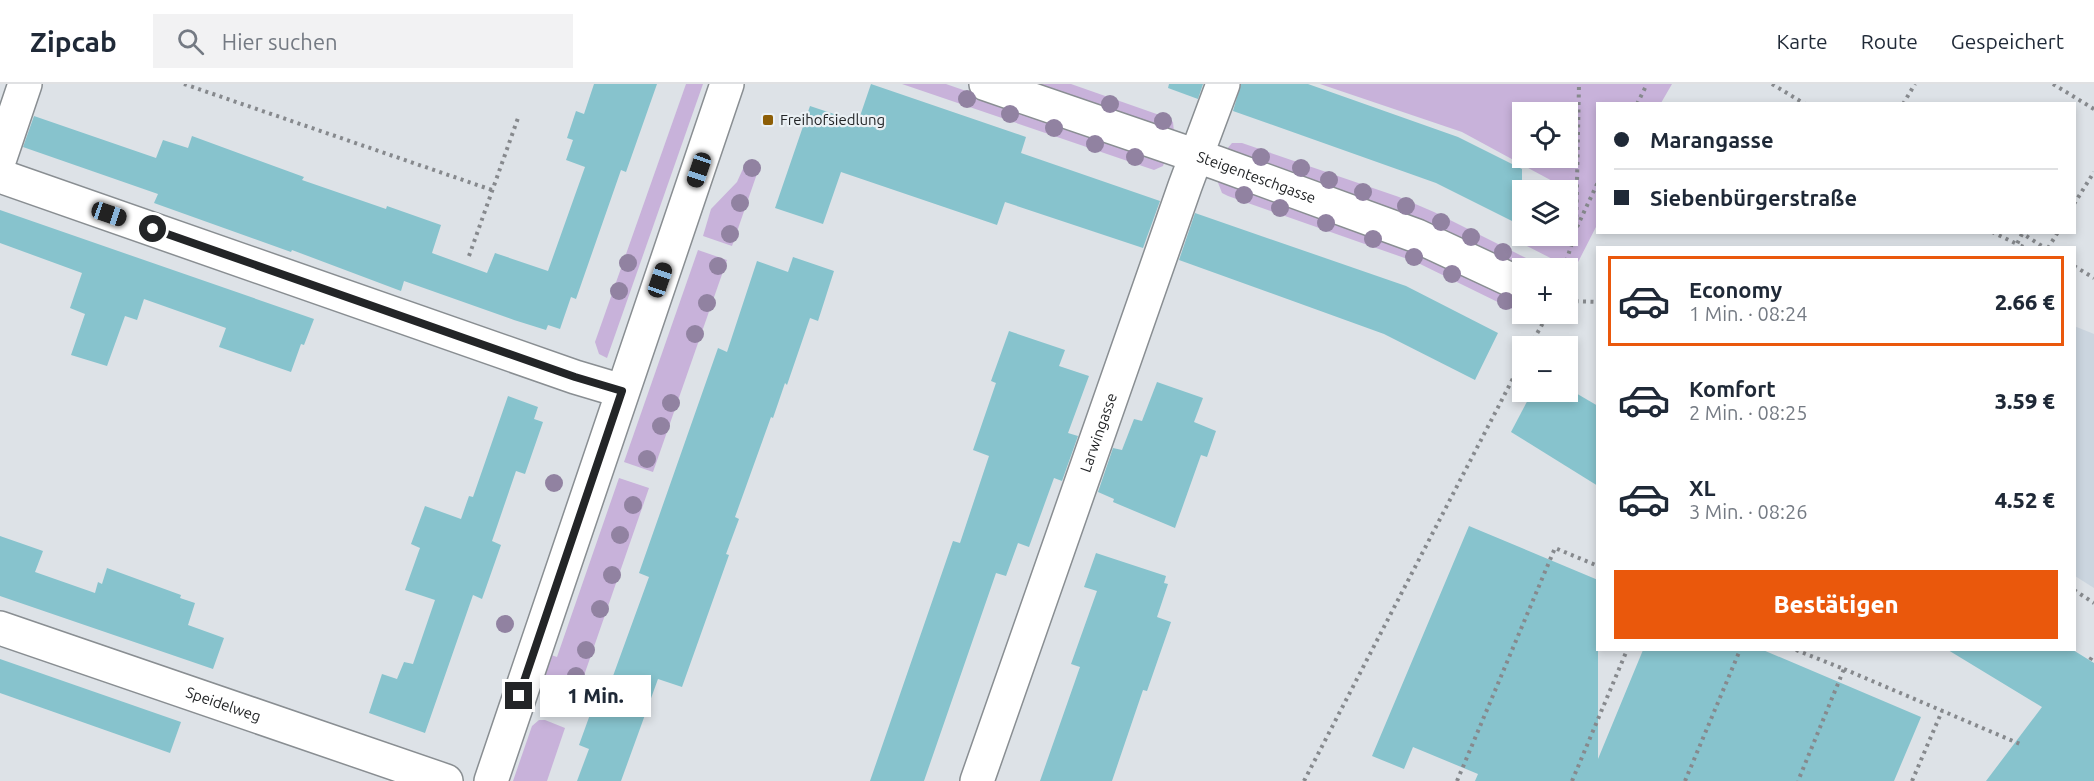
<!DOCTYPE html>
<html lang="de">
<head>
<meta charset="utf-8">
<style>
	body { margin:0; font-family:Ubuntu,sans-serif; background:#f2f2f3; color:#1f2937; height:100vh; display:flex; flex-direction:column; font-size:22px; white-space:nowrap }
	* { box-sizing:border-box; margin:0 }
	p { font-size:20px; color:#747a83 }
	.icon { flex:none; width:33px; height:33px; fill:none; stroke:currentColor; stroke-width:2; stroke-linecap:round; stroke-linejoin:round }
	.map { position:relative; flex:1; overflow:hidden }
	.drawer { position:absolute; left:1596px; top:162px; width:480px; height:405px; display:flex; flex-direction:column; background:#fff; border-radius:0px; box-shadow:0 3px 9px #0003 }
	.drawer>* { flex:none }
	.hud { position:absolute; left:1596px; top:18px; width:480px; height:132px; border-radius:0px; box-shadow:0 3px 9px #0003; display:grid; align-content:center; height:132px; padding:0 18px; background:#fff }
	.tools { position:absolute; left:1512px; top:18px; display:grid; gap:12px }
	.tools a { display:grid; place-items:center; width:66px; height:66px; border-radius:0px; background:#fff; box-shadow:0 3px 9px #0003; font-size:30px }
	.end { position:absolute; width:27px; height:27px; margin:-14px; border:8px solid #232527; background:#fff; box-shadow:0 0 0 3px #fff }
	.from { border-radius:50% }
	.bubble { position:absolute; height:42px; border-radius:0px; background:#fff; box-shadow:0 3px 9px #0003; font-size:20px; font-weight:800; line-height:42px; text-align:center }
	.car { position:absolute; width:18px; height:36px; margin:-18px -9px; border-radius:8px; box-shadow:0 0 4px 2px #0007; background:linear-gradient(#222 24%,#8ab4d8 0 40%,#222 0 76%,#8ab4d8 0 86%,#222 0) }
	.hud b { display:flex; align-items:center; gap:21px; height:57px; font-size:22px }
	.hud b+b { border-top:2px solid #e0e1e3 }
	.hud i { width:15px; height:15px; background:#1f2937 }
	ul { padding:10px 0 0; list-style:none }
	li { display:flex; align-items:center; gap:18px; height:90px; margin:0 12px 9px; padding:0 6px; border:3px solid transparent; border-radius:0px }
	li div { flex:1 }
	li b { display:block; font-size:22px }
	li em { font-style:normal; font-weight:800 }
	li.on { border-color:#ea580c }
	li>.icon { width:54px; height:54px; stroke-width:1.5 }
	.primary-button { display:flex; gap:12px; margin-top:auto; padding:12px 18px }
	.primary-button a { flex:1; height:69px; border-radius:0px; background:#ea580c; color:#fff; font-size:24px; font-weight:800; line-height:69px; text-align:center }
	header { display:flex; align-items:center; gap:36px; box-sizing:border-box; height:84px; padding:0 30px; background:#fff; border-bottom:2px solid #e0e1e3 }
	header strong { font-size:28px }
	nav { display:flex; gap:33px; margin-inline-start:auto; font-size:21px }
	.search { width:420px; height:54px; background:#f2f2f3; display:flex; align-items:center; gap:15px; box-sizing:border-box; padding:0 21px; border-radius:0px; color:#747a83; font-size:22px }
	.map>svg:first-child { display:block }
	.built { fill:#cbd5df }
	.green { fill:#c8b2da; fill-rule:evenodd }
	.building { fill:#87c3cd }
	.lines { fill:none; stroke-linecap:round; stroke-linejoin:round }
	.street-casing { stroke:#898e92; stroke-width:36 }
	.secondary-casing { stroke:#898e92; stroke-width:36 }
	.path { stroke:#86898d; stroke-width:4; stroke-dasharray:3 4.5; stroke-linecap:butt }
	.street { stroke:#fff; stroke-width:33 }
	.secondary { stroke:#fff; stroke-width:33 }
	.tree { fill:#9182a1 }
	.route { stroke:#232527; stroke-width:8 }
	.poi-dot { fill:#8d5e06; stroke:#eaf0f4; stroke-width:2 }
	.labels { text-anchor:middle; stroke-width:4.5; stroke-linejoin:round; paint-order:stroke }
	.poi-label { font-size:15px; fill:#232527; stroke:#eaf0f4; text-anchor:start }
	.street-label { font-size:15px; fill:#232527; stroke:#eaf0f4 }
</style>
</head>
<body>
<header>
<strong>Zipcab</strong>
<div class="search"><svg class="icon" aria-label="search" viewBox="0 0 24 24"><circle cx="10" cy="10" r="6"/><path d="M15 15l6 6"/></svg>Hier suchen</div>
<nav><a>Karte</a><a>Route</a><a>Gespeichert</a></nav>
</header>
<div class="map">
<svg width="2094" height="697" viewBox="0 0 2094 697">
	<rect width="100%" height="100%" fill="#dde2e7"/>
	<polygon class="built" points="2074,242 2094,250 2094,504 2075,492"/>
	<g class="green">
		<polygon points="686,0 703,0 607,274 599,270 595,258"/>
		<polygon points="902,0 946,0 1165,76 1163,82 1154,86"/>
		<polygon points="1032,0 1071,0 1168,34 1173,38 1174,48"/>
		<path d="M 1320,0 L 1672,0 L 1661,19 L 1598,20 L 1597,141 L 1574,186 L 1525,161 L 1530,152 L 1568,152 L 1568,106 L 1552,106 L 1556,99 L 1462,48 ZM 1568,28 L 1568,74 L 1522,74 L 1522,28 Z"/>
		<polygon points="1232,59 1242,59 1399,113 1434,128 1538,180 1533,184 1521,185 1425,138 1226,66"/>
		<polygon points="746,78 760,81 732,162 703,152 711,125 737,98"/>
		<polygon points="1217,96 1398,157 1514,214 1514,226 1416,178 1228,112 1222,109"/>
		<polygon points="698,166 727,176 653,388 624,378"/>
		<path d="M 619,394 L 649,404 L 579,606 C 565,601 547,600 542,585 L 548,570 L 557,573 Z"/>
		<polygon points="539,636 545,636 565,644 547,697 513,697 532,642"/>
	</g>
	<g class="building">
		<polygon points="594,0 657,0 626,88 621,86 576,215 571,213 560,245 548,241 546,246 514,236 404,197 401,207 292,166 291,168 154,119 158,110 23,63 34,32 156,74 163,56 188,64 192,52 304,93 302,96 331,106 386,125 387,122 441,141 432,169 487,189 495,169 548,187 585,83 566,76 573,56 567,54 576,27 584,30"/>
		<polygon points="871,0 1026,53 1021,69 1160,117 1143,164 1005,118 997,141 841,88 823,140 775,124 810,22 858,38"/>
		<polygon points="1169,0 1203,0 1198,15 1168,4"/>
		<polygon points="1241,0 1308,0 1458,53 1522,85 1522,142 1436,99 1233,27"/>
		<polygon points="0,126 314,235 304,261 301,260 291,288 219,263 226,244 144,215 137,236 125,232 107,282 71,271 85,230 70,224 82,189 0,159"/>
		<polygon points="1195,129 1406,202 1498,249 1475,296 1384,250 1179,176"/>
		<polygon points="793,173 834,187 818,237 810,234 787,301 785,299 773,334 771,333 735,433 739,435 726,470 729,471 682,603 658,595 621,697 577,697 589,665 579,661 601,600 609,603 649,493 639,489 718,264 727,268 757,177 788,188"/>
		<polygon points="1009,247 1065,266 1059,282 1089,292 1068,349 1078,352 1062,397 1054,394 1029,463 1018,459 1006,492 996,489 924,697 870,697 953,457 960,459 989,372 973,366 996,299 991,297"/>
		<polygon points="1157,298 1203,314 1194,338 1216,347 1207,373 1201,371 1175,444 1113,418 1114,415 1098,408 1113,364 1122,366 1134,335 1142,337"/>
		<polygon points="1532,308 1574,308 1598,322 1598,402 1511,348"/>
		<polygon points="508,312 538,323 534,335 543,338 525,390 516,387 492,457 501,461 482,515 473,511 425,649 369,629 382,590 397,595 404,578 413,580 435,516 405,506 420,464 411,460 425,422 461,435 469,412 473,413"/>
		<polygon points="1469,442 1598,496 1598,675 1643,566 1763,566 1921,633 1894,697 1475,697 1478,690 1413,663 1404,685 1372,672"/>
		<polygon points="0,452 43,467 35,488 95,509 98,498 102,500 107,484 181,511 180,514 195,519 188,541 224,554 213,585 0,512"/>
		<polygon points="1096,469 1166,492 1164,499 1168,500 1157,533 1171,538 1147,607 1143,606 1112,697 1040,697 1080,583 1071,580 1097,507 1084,503"/>
		<polygon points="1948,566 2073,566 2094,579 2094,697 1986,697 2042,623"/>
		<polygon points="0,575 181,638 170,669 0,609"/>
	</g>
	<g class="lines">
		<g class="street-casing">
			<g id="street">
				<path id="s1" d="M 986,0 L 1217,79 L 1417,152 L 1522,201"/>
				<polyline points="0,74 25,0"/>
				<polyline points="0,92 575,293 622,307"/>
				<path id="s2" d="M 0,544 L 446,697"/>
				<path id="s3" d="M 977,697 L 1185,102 L 1223,0"/>
			</g>
		</g>
		<g class="secondary-casing">
			<polyline id="secondary" points="491,697 727,0"/>
		</g>
		<g class="path">
			<polyline points="184,0 492,106"/>
			<polyline points="1772,0 1805,20"/>
			<polyline points="2053,0 2094,25"/>
			<polyline points="1637,20 1647,0"/>
			<polyline points="1903,20 1915,0"/>
			<polyline points="2074,120 2094,88"/>
			<polyline points="1577,143 1598,98"/>
			<polyline points="1992,148 2017,160"/>
			<polyline points="2020,148 2045,164"/>
			<polyline points="2022,150 2017,160 2026,164"/>
			<polyline points="2048,164 2058,148"/>
			<polyline points="469,172 518,34"/>
			<polyline points="2074,182 2094,194"/>
			<polyline points="1564,184 1576,147 1579,0"/>
			<polyline points="1568,217 1598,218"/>
			<polyline points="1530,262 1548,230"/>
			<polyline points="2074,506 2094,519"/>
			<polyline points="1796,566 1844,585 1798,697"/>
			<polyline points="2090,576 2094,570"/>
			<polyline points="1844,585 2020,660"/>
			<polyline points="1304,697 1522,277"/>
			<polyline points="1457,697 1555,464 1598,482"/>
			<polyline points="1572,697 1627,566"/>
			<polyline points="1685,697 1740,566"/>
			<polyline points="1912,697 1942,627"/>
		</g>
		<use href="#street" class="street"/>
		<use href="#secondary" class="secondary"/>
	</g>
	<g class="tree">
		<circle cx="967" cy="15" r="9"/>
		<circle cx="1110" cy="20" r="9"/>
		<circle cx="1010" cy="30" r="9"/>
		<circle cx="1163" cy="37" r="9"/>
		<circle cx="1054" cy="44" r="9"/>
		<circle cx="1095" cy="60" r="9"/>
		<circle cx="1135" cy="73" r="9"/>
		<circle cx="1261" cy="73" r="9"/>
		<circle cx="752" cy="84" r="9"/>
		<circle cx="1301" cy="84" r="9"/>
		<circle cx="1329" cy="96" r="9"/>
		<circle cx="1363" cy="108" r="9"/>
		<circle cx="1244" cy="111" r="9"/>
		<circle cx="740" cy="119" r="9"/>
		<circle cx="1406" cy="122" r="9"/>
		<circle cx="1280" cy="124" r="9"/>
		<circle cx="1441" cy="138" r="9"/>
		<circle cx="1326" cy="139" r="9"/>
		<circle cx="730" cy="150" r="9"/>
		<circle cx="1471" cy="153" r="9"/>
		<circle cx="1373" cy="155" r="9"/>
		<circle cx="1503" cy="168" r="9"/>
		<circle cx="1414" cy="173" r="9"/>
		<circle cx="628" cy="179" r="9"/>
		<circle cx="718" cy="182" r="9"/>
		<circle cx="1452" cy="190" r="9"/>
		<circle cx="619" cy="207" r="9"/>
		<circle cx="1506" cy="217" r="9"/>
		<circle cx="707" cy="219" r="9"/>
		<circle cx="695" cy="250" r="9"/>
		<circle cx="671" cy="319" r="9"/>
		<circle cx="661" cy="342" r="9"/>
		<circle cx="647" cy="375" r="9"/>
		<circle cx="554" cy="399" r="9"/>
		<circle cx="633" cy="421" r="9"/>
		<circle cx="620" cy="451" r="9"/>
		<circle cx="612" cy="491" r="9"/>
		<circle cx="600" cy="525" r="9"/>
		<circle cx="505" cy="540" r="9"/>
		<circle cx="586" cy="566" r="9"/>
		<circle cx="576" cy="592" r="9"/>
	</g>
	<g class="lines">
		<polyline class="route" points="153,145 575,293 622,307 519,612"/>
	</g>
	<rect class="poi-dot" x="762" y="30" width="12" height="12" rx="3"/>
	<g class="labels">
		<g class="poi-label">
			<text x="780" y="41">Freihofsiedlung</text>
		</g>
		<g class="street-label">
			<text dy="5" stroke="none"><textPath href="#s1" startOffset="286">Steigenteschgasse</textPath></text>
			<text dy="5" stroke="none"><textPath href="#s3" startOffset="369">Larwingasse</textPath></text>
			<text dy="5" stroke="none"><textPath href="#s2" startOffset="236">Speidelweg</textPath></text>
		</g>
	</g>
</svg>
<div class="tools">
<a><svg class="icon" aria-label="locate" viewBox="0 0 24 24"><circle cx="12" cy="12" r="6"/><path d="M12 2v4M12 18v4M2 12h4M18 12h4"/></svg></a>
<a><svg class="icon" aria-label="layers" viewBox="0 0 24 24"><path d="M12 4l9 5-9 5-9-5zM3 14l9 5 9-5"/></svg></a>
<a>+</a>
<a>−</a>
</div>
<i class="end from" style="left:153px;top:145px"></i>
<i class="end" style="left:519px;top:612px"></i>
<div class="bubble" style="left:540px;top:591px;width:111px">1 Min.</div>
<i class="car" style="left:699px;top:86px;rotate:199deg"></i>
<i class="car" style="left:109px;top:130px;rotate:109deg"></i>
<i class="car" style="left:660px;top:196px;rotate:19deg"></i>
<div class="hud">
<b><i class="from"></i>Marangasse</b>
<b><i></i>Siebenbürgerstraße</b>
</div>
<section class="drawer">
<ul>
<li class="on"><svg class="icon" aria-label="car" viewBox="0 0 24 24"><path d="M5 17H2v-5l4-1 3-4h7l3 4 3 1v5h-3M9 17h6M6 11h13"/><circle cx="7" cy="17" r="2"/><circle cx="17" cy="17" r="2"/></svg><div><b>Economy</b><p>1 Min. · 08:24</p></div><em>2.66 €</em></li>
<li><svg class="icon" aria-label="car" viewBox="0 0 24 24"><path d="M5 17H2v-5l4-1 3-4h7l3 4 3 1v5h-3M9 17h6M6 11h13"/><circle cx="7" cy="17" r="2"/><circle cx="17" cy="17" r="2"/></svg><div><b>Komfort</b><p>2 Min. · 08:25</p></div><em>3.59 €</em></li>
<li><svg class="icon" aria-label="car" viewBox="0 0 24 24"><path d="M5 17H2v-5l4-1 3-4h7l3 4 3 1v5h-3M9 17h6M6 11h13"/><circle cx="7" cy="17" r="2"/><circle cx="17" cy="17" r="2"/></svg><div><b>XL</b><p>3 Min. · 08:26</p></div><em>4.52 €</em></li>
</ul>
<div class="primary-button"><a>Bestätigen</a></div>
</section>
</div>
</body>
</html>
